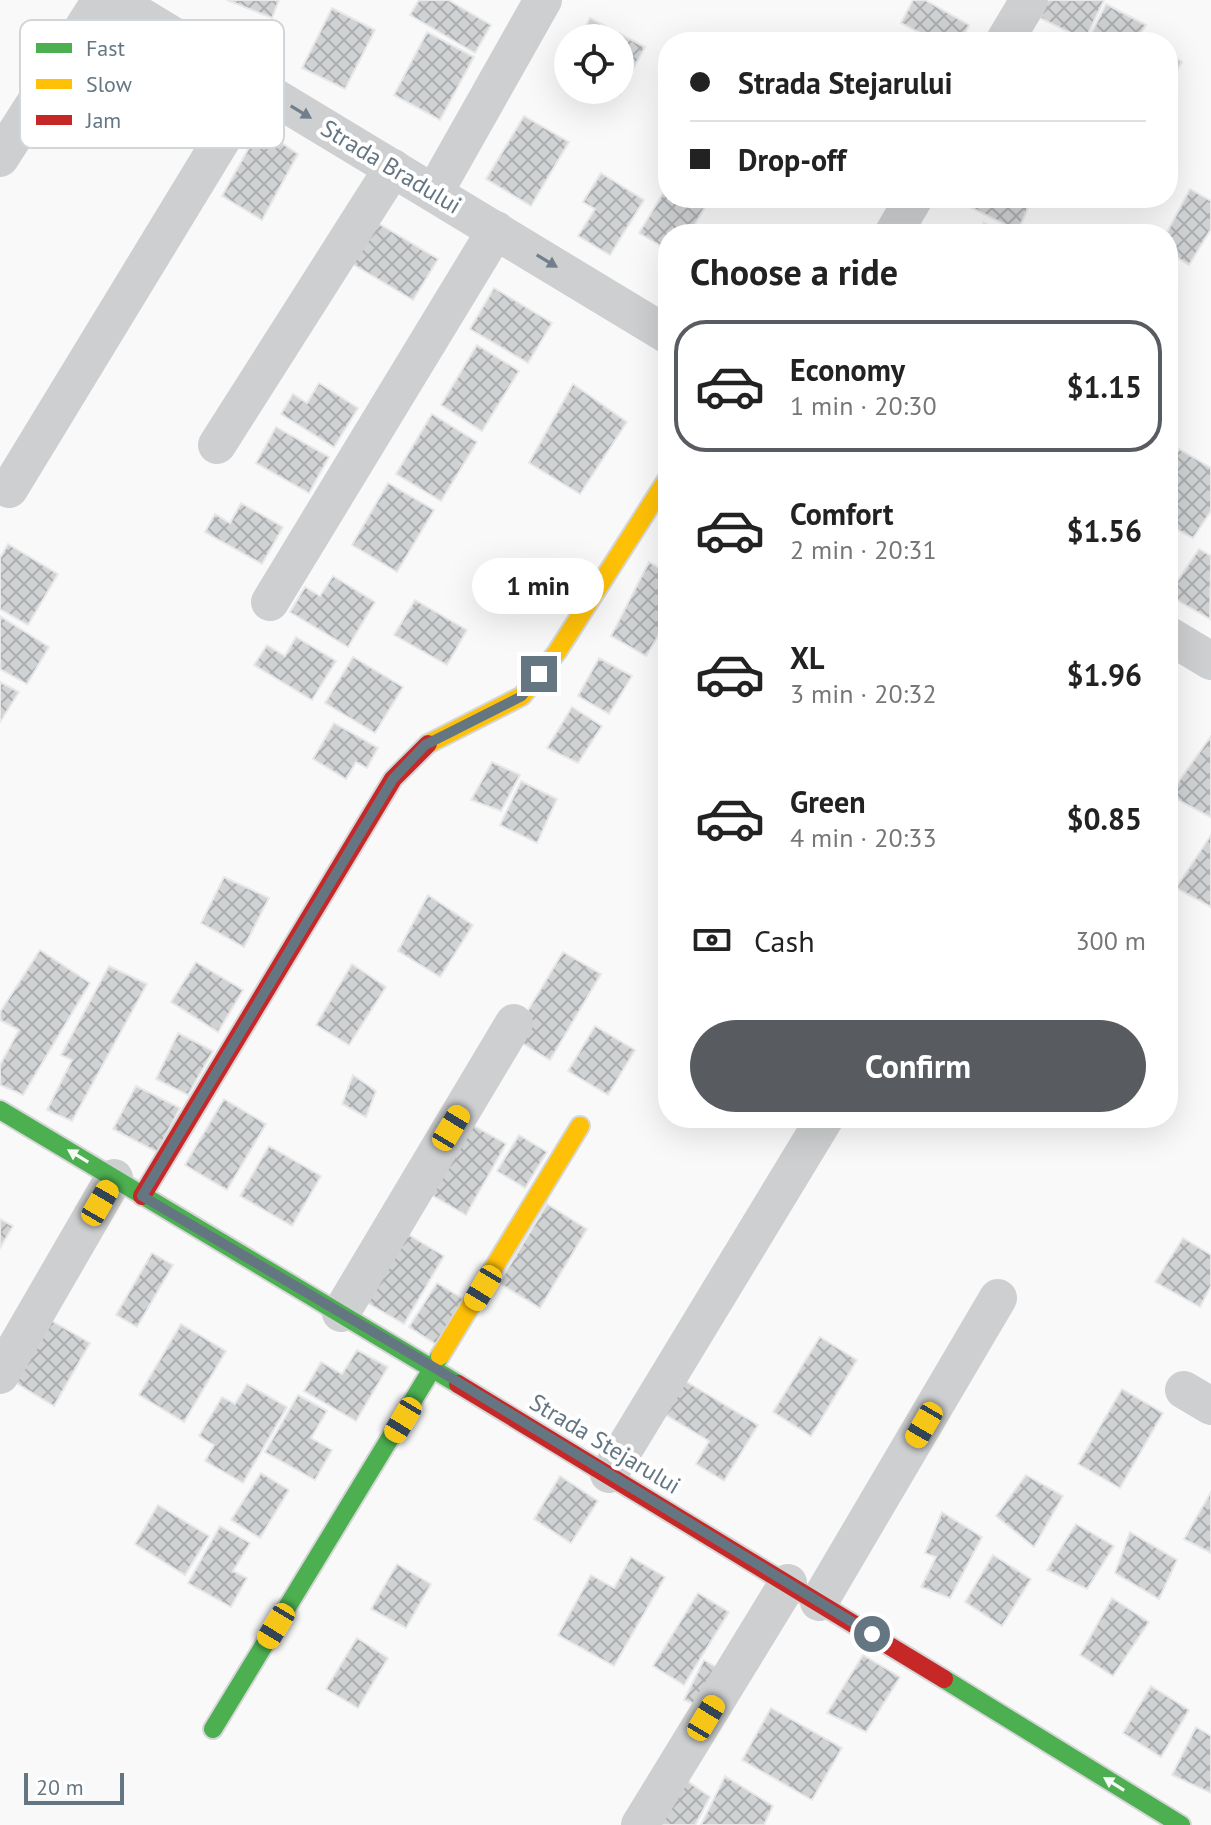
<!DOCTYPE html>
<html lang="en">
<head>
<meta charset="utf-8">
<style>
	body { margin:0; font-family:"PT Sans",sans-serif; background:#f2f2f2; color:#222; height:100vh; display:flex; flex-direction:column; font-size:30px; white-space:nowrap }
	* { box-sizing:border-box; margin:0 }
	p { font-size:26px; color:#767676 }
	.icon { flex:none; width:44px; height:44px; fill:none; stroke:currentColor; stroke-width:2; stroke-linecap:round; stroke-linejoin:round }
	.map { position:relative; flex:1; overflow:hidden }
	.sheet { position:absolute; left:658px; top:224px; width:520px; height:904px; display:flex; flex-direction:column; background:#fff; border-radius:32px; box-shadow:0 8px 32px #0002 }
	.sheet>* { flex:none }
	.hud { position:absolute; left:658px; top:32px; width:520px; height:176px; border-radius:32px; box-shadow:0 8px 32px #0002; display:grid; align-content:center; height:176px; padding:0 32px; background:#fff }
	.controls { position:absolute; left:554px; top:24px; display:grid; gap:16px }
	.controls a { display:grid; place-items:center; width:80px; height:80px; border-radius:50%; background:#fff; box-shadow:0 8px 32px #0002; font-size:40px }
	.scale { position:absolute; left:24px; bottom:20px; width:100px; box-sizing:border-box; padding-left:8px; border:4px solid #657683; border-top:0; font-size:22px; line-height:28px; white-space:nowrap; color:#657683; -webkit-text-stroke:6px #fff; paint-order:stroke }
	.end { position:absolute; width:36px; height:36px; margin:-18px; border:10px solid #657683; background:#fff; box-shadow:0 0 0 4px #fff }
	.from { border-radius:50% }
	.bubble { position:absolute; height:56px; border-radius:28px; background:#fff; box-shadow:0 8px 32px #0002; font-size:26px; font-weight:600; line-height:56px; text-align:center }
	.car { position:absolute; width:24px; height:48px; margin:-24px -12px; border-radius:10px; box-shadow:0 0 6px 2px #0007; background:linear-gradient(#f5c518 24%,#345 0 40%,#f5c518 0 76%,#345 0 86%,#f5c518 0) }
	.hud b { display:flex; align-items:center; gap:28px; height:76px; font-size:30px }
	.hud b+b { border-top:2px solid #e0e0e0 }
	.hud i { width:20px; height:20px; background:#222 }
	ul { padding:0; list-style:none }
	li { display:flex; align-items:center; gap:24px; height:132px; margin:0 16px 12px; padding:0 16px; border:4px solid transparent; border-radius:32px }
	li div { flex:1 }
	li b { display:block; font-size:30px }
	li em { font-style:normal; font-weight:600 }
	li.on { border-color:#585c60 }
	li>.icon { width:72px; height:72px; stroke-width:1.5 }
	h2 { padding:0 32px; font-size:36px; line-height:96px }
	.pay { display:flex; align-items:center; gap:20px; height:88px; padding:0 32px; font-size:30px }
	.pay p { margin-inline-start:auto }
	.primary-button { display:flex; gap:16px; margin-top:auto; padding:16px 32px }
	.primary-button a { flex:1; height:92px; border-radius:48px; background:#585c60; color:#fff; font-size:32px; font-weight:600; line-height:92px; text-align:center }
	.map>svg:first-child { display:block }
	.building { fill:url(#building-cross-hatch); stroke:#e8e8e8; stroke-width:2 }
	.lines { fill:none; stroke-linecap:round; stroke-linejoin:round }
	.fast-casing { stroke:#d5d6d7; stroke-width:22 }
	.slow-casing { stroke:#d5d6d7; stroke-width:22 }
	.jam-casing { stroke:#d5d6d7; stroke-width:22 }
	.street { stroke:#cecfd0; stroke-width:38 }
	.fast { stroke:#4caf50; stroke-width:18 }
	.slow { stroke:#ffc107; stroke-width:18 }
	.jam { stroke:#c62828; stroke-width:18 }
	.oneway { fill:#707f8b }
	.oneway2 { fill:#f6fbf6 }
	.route { stroke:#657683; stroke-width:10 }
	.labels { text-anchor:middle; stroke-width:8; stroke-linejoin:round; paint-order:stroke }
	.street-label { font-size:24px; fill:#657683; stroke:#fff }
	.key { fill:#fff; stroke:#d1d6da; stroke-width:2 }
	.key-label { font-size:22px; fill:#657683 }
</style>
</head>
<body>
<div class="map">
<svg width="1211" height="1825" viewBox="0 0 1211 1825">
	<defs>
		<pattern id="building-cross-hatch" width="8" height="8" patternUnits="userSpaceOnUse" patternTransform="scale(2)"><rect width="8" height="8" fill="#d0d2d3"/><path d="M0 0l8 8M0 8l8-8" fill="none" stroke="#acafb1"/></pattern>
	</defs>
	<rect width="100%" height="100%" fill="#f9f9f9"/>
	<g class="building">
		<polygon points="227,0 279,0 272,18"/>
		<polygon points="419,0 448,0 491,25 475,53 410,15"/>
		<polygon points="913,0 925,0 969,25 961,42 937,42 901,23"/>
		<polygon points="1048,0 1104,0 1085,40 1040,18"/>
		<polygon points="1106,4 1146,25 1135,42 1088,40"/>
		<polygon points="332,8 375,30 345,89 302,68"/>
		<polygon points="590,18 645,47 620,94 612,90 620,90 620,38 579,38"/>
		<polygon points="427,32 474,57 440,120 394,95"/>
		<polygon points="1168,52 1182,62 1168,85"/>
		<polygon points="524,116 569,142 531,206 486,179"/>
		<polygon points="260,128 298,154 262,220 222,196"/>
		<polygon points="601,173 644,200 610,255 578,236 595,209 583,202"/>
		<polygon points="668,185 668,198 690,198 705,207 689,234 668,234 668,250 639,233"/>
		<polygon points="1190,189 1211,201 1211,229 1189,265 1168,252 1166,234"/>
		<polygon points="974,198 1009,198 1028,208 1018,231 970,207"/>
		<polygon points="376,222 438,259 413,300 351,263"/>
		<polygon points="984,223 1004,234 980,234"/>
		<polygon points="494,288 552,323 528,363 470,329"/>
		<polygon points="477,345 519,371 482,431 441,405"/>
		<polygon points="319,383 358,408 334,447 281,414 293,394 307,403"/>
		<polygon points="573,384 627,422 580,494 529,463"/>
		<polygon points="432,414 477,442 441,501 396,474"/>
		<polygon points="276,427 329,457 309,493 256,463"/>
		<polygon points="1179,449 1211,468 1211,511 1193,538 1168,525 1168,467"/>
		<polygon points="388,483 434,510 397,572 352,545"/>
		<polygon points="241,503 283,527 262,564 205,532 215,514 230,523"/>
		<polygon points="8,544 58,574 28,625 0,609 0,558"/>
		<polygon points="1199,549 1211,556 1210,619 1168,595"/>
		<polygon points="649,562 668,573 668,620 646,656 611,636"/>
		<polygon points="333,576 375,602 348,647 290,612 305,587 320,596"/>
		<polygon points="415,600 467,630 447,665 394,635"/>
		<polygon points="0,616 49,647 27,684 0,669"/>
		<polygon points="296,637 336,661 312,700 254,665 267,645 285,656"/>
		<polygon points="353,657 403,687 375,733 325,703"/>
		<polygon points="599,658 632,676 609,714 578,696"/>
		<polygon points="0,682 19,692 0,722"/>
		<polygon points="572,707 602,726 578,763 547,748"/>
		<polygon points="334,723 378,748 367,768 356,762 346,779 313,759"/>
		<polygon points="1211,736 1211,815 1210,817 1169,795"/>
		<polygon points="492,762 520,775 501,811 471,800"/>
		<polygon points="521,781 557,799 537,843 500,825"/>
		<polygon points="1211,835 1211,907 1176,888"/>
		<polygon points="224,877 269,898 244,947 201,923"/>
		<polygon points="428,895 473,925 440,977 398,951"/>
		<polygon points="40,950 90,983 23,1095 0,1085 0,1065 19,1030 0,1020 0,1012"/>
		<polygon points="563,952 601,974 550,1060 512,1037"/>
		<polygon points="196,962 243,990 218,1032 171,1002"/>
		<polygon points="352,964 386,987 349,1045 316,1025"/>
		<polygon points="109,966 147,984 72,1121 47,1110 72,1060 61,1055"/>
		<polygon points="595,1026 635,1050 608,1095 568,1071"/>
		<polygon points="178,1033 213,1051 188,1095 156,1079"/>
		<polygon points="353,1075 376,1091 366,1117 342,1104"/>
		<polygon points="136,1086 180,1108 157,1152 113,1129"/>
		<polygon points="224,1099 266,1124 227,1190 185,1165"/>
		<polygon points="469,1123 506,1144 466,1215 428,1193"/>
		<polygon points="519,1135 547,1152 525,1188 497,1171"/>
		<polygon points="269,1146 321,1176 292,1226 240,1196"/>
		<polygon points="547,1204 587,1229 540,1308 499,1283"/>
		<polygon points="0,1219 13,1226 0,1248"/>
		<polygon points="404,1232 444,1256 404,1324 364,1301"/>
		<polygon points="1183,1238 1211,1255 1211,1286 1200,1307 1155,1282"/>
		<polygon points="152,1253 173,1265 137,1327 116,1315"/>
		<polygon points="437,1283 470,1303 442,1348 409,1327"/>
		<polygon points="52,1321 90,1343 54,1406 16,1383"/>
		<polygon points="181,1324 226,1351 184,1422 139,1395"/>
		<polygon points="820,1337 857,1360 811,1436 773,1412"/>
		<polygon points="357,1350 388,1367 356,1421 304,1391 321,1362 342,1374"/>
		<polygon points="682,1379 758,1425 724,1481 696,1464 709,1441 661,1412"/>
		<polygon points="247,1384 287,1407 243,1483 205,1461 214,1445 199,1436 222,1397 235,1404"/>
		<polygon points="1122,1389 1163,1413 1120,1488 1078,1464"/>
		<polygon points="298,1395 327,1411 311,1438 332,1450 315,1480 265,1452"/>
		<polygon points="261,1473 289,1490 260,1538 231,1520"/>
		<polygon points="1026,1475 1063,1496 1034,1547 996,1516"/>
		<polygon points="560,1476 598,1501 571,1543 534,1519"/>
		<polygon points="1211,1492 1211,1553 1184,1539"/>
		<polygon points="158,1505 209,1536 185,1575 135,1544"/>
		<polygon points="942,1512 982,1537 950,1598 921,1587 936,1557 925,1553"/>
		<polygon points="1076,1524 1114,1546 1087,1589 1047,1570"/>
		<polygon points="220,1526 250,1543 233,1571 247,1578 231,1607 188,1583"/>
		<polygon points="1130,1532 1177,1560 1159,1599 1115,1573"/>
		<polygon points="993,1555 1031,1579 1002,1626 965,1602"/>
		<polygon points="631,1557 665,1577 614,1666 558,1635 591,1575 614,1588"/>
		<polygon points="397,1564 431,1584 406,1628 371,1609"/>
		<polygon points="698,1593 729,1612 684,1685 653,1666"/>
		<polygon points="1112,1598 1149,1622 1113,1676 1080,1655"/>
		<polygon points="357,1638 388,1658 358,1708 326,1689"/>
		<polygon points="863,1655 900,1677 866,1732 827,1713"/>
		<polygon points="704,1660 725,1672 704,1708 684,1700"/>
		<polygon points="1151,1686 1189,1710 1161,1757 1123,1733"/>
		<polygon points="771,1708 842,1748 812,1800 742,1760"/>
		<polygon points="1196,1727 1211,1736 1211,1793 1172,1775"/>
		<polygon points="725,1776 773,1806 764,1825 701,1825"/>
		<polygon points="682,1777 710,1797 695,1825 659,1825"/>
	</g>
	<g class="lines">
		<g class="fast-casing">
			<g id="fast">
				<polyline points="0,1110 458,1384"/>
				<polyline points="944,1679 1181,1825"/>
				<polyline points="213,1729 440,1356"/>
			</g>
		</g>
		<g class="slow-casing">
			<g id="slow">
				<polyline points="428,744 522,696 557,652 668,478"/>
				<polyline points="440,1356 580,1126"/>
			</g>
		</g>
		<g class="jam-casing">
			<g id="jam">
				<polyline points="142,1196 393,779 428,744"/>
				<polyline points="458,1384 944,1679"/>
			</g>
		</g>
		<g class="street">
			<polyline points="114,0 668,335"/>
			<polyline points="1004,42 1029,0"/>
			<polyline points="0,158 101,0"/>
			<polyline points="434,193 543,0"/>
			<polyline points="893,234 914,198"/>
			<polyline points="217,445 393,168"/>
			<polyline points="9,489 255,85"/>
			<polyline points="270,602 496,230"/>
			<polyline points="1168,635 1211,661"/>
			<polyline points="341,1313 514,1023"/>
			<polyline points="0,1375 114,1178"/>
			<polyline points="1184,1390 1211,1406"/>
			<polyline points="609,1474 825,1118"/>
			<polyline points="819,1602 998,1298"/>
			<polyline points="640,1825 788,1583"/>
		</g>
		<use href="#fast" class="fast"/>
		<use href="#slow" class="slow"/>
		<use href="#jam" class="jam"/>
	</g>
	<defs><path id="oneway-solid" d="M-6-.8H1V-3.2L6.5 0L1 3.2V.8H-6Z" transform="scale(2)"/></defs>
	<g class="oneway">
		<use href="#oneway-solid" transform="translate(301 112) rotate(31)"/>
		<use href="#oneway-solid" transform="translate(547 261) rotate(31)"/>
	</g>
	<g class="oneway2">
		<use href="#oneway-solid" transform="translate(78 1156) rotate(-149)"/>
		<use href="#oneway-solid" transform="translate(1114 1784) rotate(-148)"/>
	</g>
	<g class="lines">
		<polyline class="route" points="539,674 522,696 425,745 393,779 142,1196 435,1368 872,1634"/>
	</g>
	<g class="labels">
		<g class="street-label">
			<text transform="translate(391 167) rotate(31)" y="8">Strada Bradului</text>
			<text transform="translate(605 1444) rotate(31)" y="8">Strada Stejarului</text>
		</g>
	</g>
	<rect x="20" y="20" width="264" height="128" rx="12" class="key"/>
	<rect x="36" y="43" width="36" height="10" fill="#4caf50"/>
	<rect x="36" y="79" width="36" height="10" fill="#ffc107"/>
	<rect x="36" y="115" width="36" height="10" fill="#c62828"/>
	<g class="key-label">
		<text x="86" y="56">Fast</text>
		<text x="86" y="92">Slow</text>
		<text x="86" y="128">Jam</text>
	</g>
</svg>
<div class="controls">
<a><svg class="icon" aria-label="locate" viewBox="0 0 24 24"><circle cx="12" cy="12" r="6"/><path d="M12 2v4M12 18v4M2 12h4M18 12h4"/></svg></a>
</div>
<div class="scale">20 m</div>
<i class="end from" style="left:872px;top:1634px"></i>
<i class="end" style="left:539px;top:674px"></i>
<div class="bubble" style="left:472px;top:558px;width:132px">1 min</div>
<i class="car" style="left:451px;top:1128px;rotate:31deg"></i>
<i class="car" style="left:100px;top:1203px;rotate:30deg"></i>
<i class="car" style="left:483px;top:1288px;rotate:211deg"></i>
<i class="car" style="left:403px;top:1420px;rotate:211deg"></i>
<i class="car" style="left:924px;top:1425px;rotate:210deg"></i>
<i class="car" style="left:276px;top:1626px;rotate:211deg"></i>
<i class="car" style="left:706px;top:1718px;rotate:31deg"></i>
<div class="hud">
<b><i class="from"></i>Strada Stejarului</b>
<b><i></i>Drop-off</b>
</div>
<section class="sheet">
<h2>Choose a ride</h2>
<ul>
<li class="on"><svg class="icon" aria-label="car" viewBox="0 0 24 24"><path d="M5 17H2v-5l4-1 3-4h7l3 4 3 1v5h-3M9 17h6M6 11h13"/><circle cx="7" cy="17" r="2"/><circle cx="17" cy="17" r="2"/></svg><div><b>Economy</b><p>1 min · 20:30</p></div><em>$1.15</em></li>
<li><svg class="icon" aria-label="car" viewBox="0 0 24 24"><path d="M5 17H2v-5l4-1 3-4h7l3 4 3 1v5h-3M9 17h6M6 11h13"/><circle cx="7" cy="17" r="2"/><circle cx="17" cy="17" r="2"/></svg><div><b>Comfort</b><p>2 min · 20:31</p></div><em>$1.56</em></li>
<li><svg class="icon" aria-label="car" viewBox="0 0 24 24"><path d="M5 17H2v-5l4-1 3-4h7l3 4 3 1v5h-3M9 17h6M6 11h13"/><circle cx="7" cy="17" r="2"/><circle cx="17" cy="17" r="2"/></svg><div><b>XL</b><p>3 min · 20:32</p></div><em>$1.96</em></li>
<li><svg class="icon" aria-label="car" viewBox="0 0 24 24"><path d="M5 17H2v-5l4-1 3-4h7l3 4 3 1v5h-3M9 17h6M6 11h13"/><circle cx="7" cy="17" r="2"/><circle cx="17" cy="17" r="2"/></svg><div><b>Green</b><p>4 min · 20:33</p></div><em>$0.85</em></li>
</ul>
<div class="pay"><svg class="icon" aria-label="cash" viewBox="0 0 24 24"><path d="M3 7h18v10H3z"/><circle cx="12" cy="12" r="2"/></svg>Cash<p>300 m</p></div>
<div class="primary-button"><a>Confirm</a></div>
</section>
</div>
</body>
</html>
